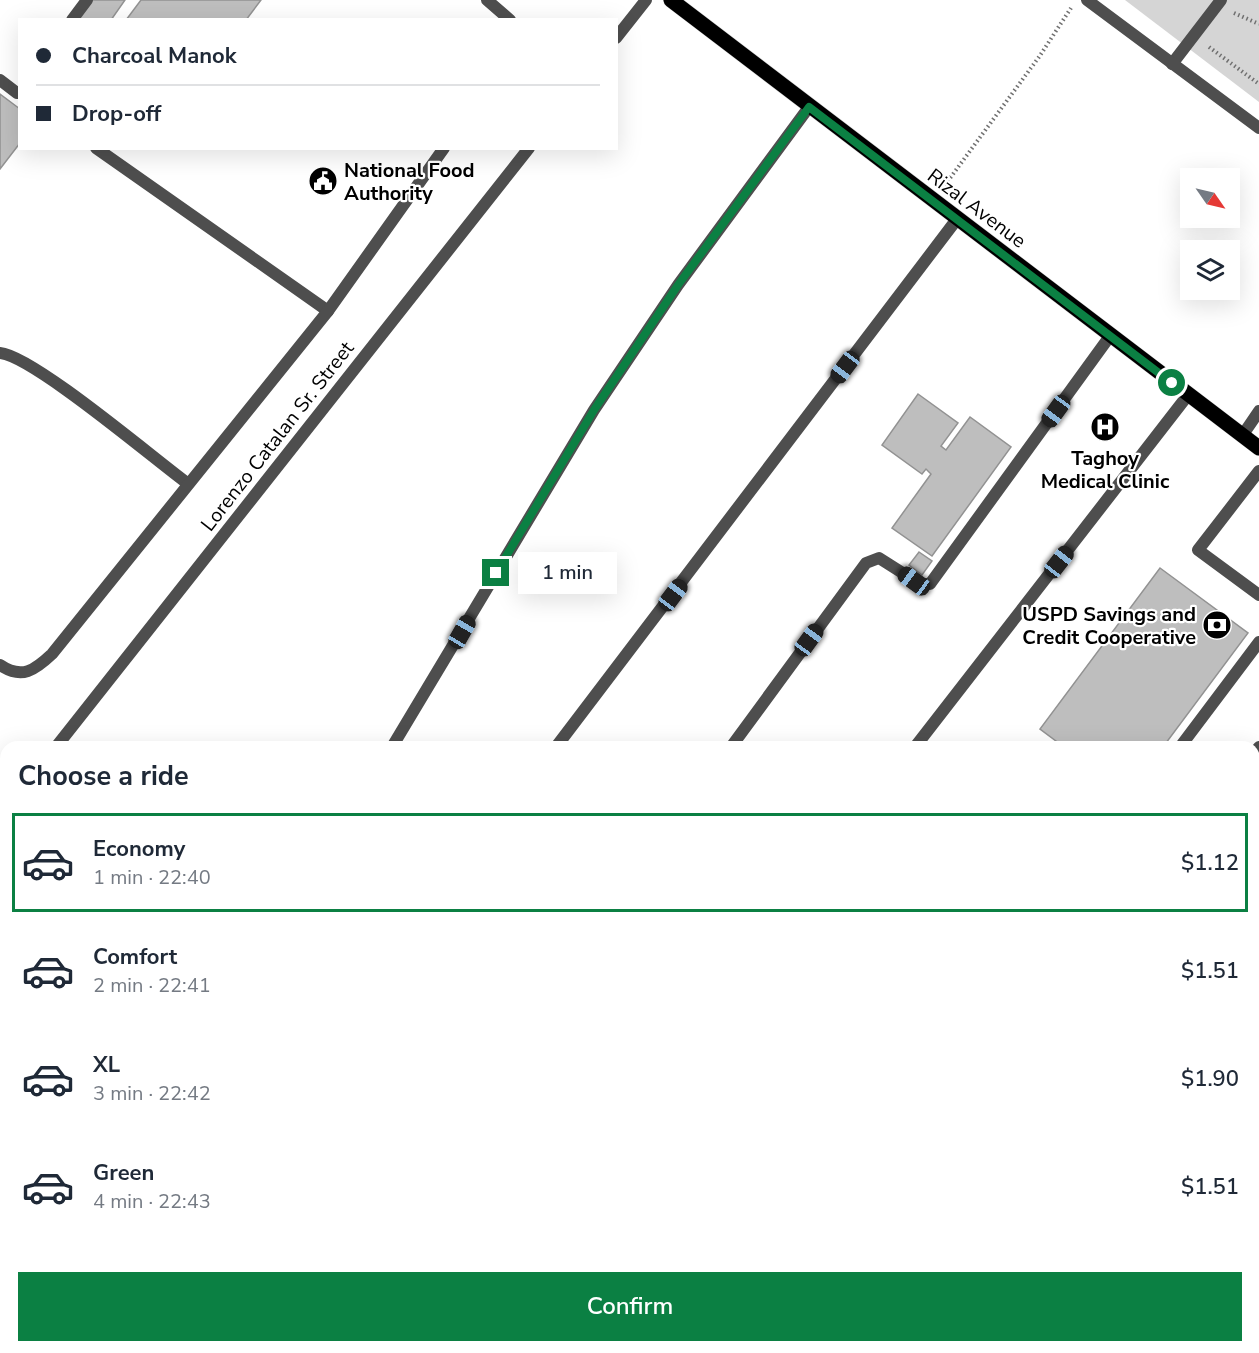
<!DOCTYPE html>
<html lang="en">
<head>
<meta charset="utf-8">
<style>
	body { margin:0; font-family:"Nunito Sans",sans-serif; background:#f2f2f3; color:#1f2937; height:100vh; display:flex; flex-direction:column; font-size:22px; white-space:nowrap }
	* { box-sizing:border-box; margin:0 }
	p { font-size:20px; color:#747a83 }
	.icon { flex:none; width:33px; height:33px; fill:none; stroke:currentColor; stroke-width:2; stroke-linecap:round; stroke-linejoin:round }
	.map { position:relative; flex:1; overflow:hidden }
	.drawer { position:absolute; left:0px; top:741px; width:1260px; height:612px; display:flex; flex-direction:column; background:#fff; border-radius:18px 18px 0 0; box-shadow:0 6px 24px #0002 }
	.drawer>* { flex:none }
	.top-card { position:absolute; left:18px; top:18px; width:600px; height:132px; border-radius:0px; box-shadow:0 6px 24px #0002; display:grid; align-content:center; height:132px; padding:0 18px; background:#fff }
	.needle { width:39px; rotate:124deg }
	.buttons { position:absolute; left:1180px; top:168px; display:grid; gap:12px }
	.buttons a { display:grid; place-items:center; width:60px; height:60px; border-radius:0px; background:#fff; box-shadow:0 6px 24px #0002; font-size:30px }
	.end { position:absolute; width:27px; height:27px; margin:-14px; border:8px solid #0b8043; background:#fff; box-shadow:0 0 0 3px #fff }
	.from { border-radius:50% }
	.bubble { position:absolute; height:42px; border-radius:0px; background:#fff; box-shadow:0 6px 24px #0002; font-size:20px; font-weight:600; line-height:42px; text-align:center }
	.car { position:absolute; width:18px; height:36px; margin:-18px -9px; border-radius:8px; box-shadow:0 0 4px 2px #0007; background:linear-gradient(#222 24%,#8ab4d8 0 40%,#222 0 76%,#8ab4d8 0 86%,#222 0) }
	.top-card b { display:flex; align-items:center; gap:21px; height:57px; font-size:22px }
	.top-card b+b { border-top:2px solid #e0e1e3 }
	.top-card i { width:15px; height:15px; background:#1f2937 }
	ul { padding:0; list-style:none }
	li { display:flex; align-items:center; gap:18px; height:99px; margin:0 12px 9px; padding:0 6px; border:3px solid transparent; border-radius:0px }
	li div { flex:1 }
	li b { display:block; font-size:22px }
	li em { font-style:normal; font-weight:600 }
	li.selected { border-color:#0b8043 }
	li>.icon { width:54px; height:54px; stroke-width:1.5 }
	h2 { padding:0 18px; font-size:27px; line-height:72px }
	.cta { display:flex; gap:12px; margin-top:auto; padding:12px 18px }
	.cta a { flex:1; height:69px; border-radius:0px; background:#0b8043; color:#fff; font-size:24px; font-weight:600; line-height:69px; text-align:center }
	.map>svg:first-child { display:block }
	.green { fill:#d5d5d5 }
	.building { fill:#bebebe; stroke:#929292; stroke-width:1.5 }
	.lines { fill:none; stroke-linecap:round; stroke-linejoin:round }
	.primary-casing { stroke:#dbdbdb; stroke-width:16 }
	.path { stroke:#707070; stroke-width:4; stroke-dasharray:1.5 3; stroke-linecap:butt }
	.service { stroke:#4e4e4e; stroke-width:12 }
	.minor { stroke:#4e4e4e; stroke-width:12 }
	.primary { stroke:#000; stroke-width:15 }
	.route { stroke:#0b8043; stroke-width:8 }
	.labels { text-anchor:middle; stroke-width:4.5; stroke-linejoin:round; paint-order:stroke }
	.poi-label { font-size:20px; font-weight:bold; fill:#000; stroke:#fff; text-anchor:start }
	.street-label { font-size:20px; fill:#000; stroke:#fff }
</style>
</head>
<body>
<div class="map">
<svg width="1259" height="1353" viewBox="0 0 1259 1353">
	<rect width="100%" height="100%" fill="#fff"/>
	<polygon class="green" points="1125,0 1259,0 1259,102"/>
	<g class="building">
		<polygon points="90,0 125,0 111,20 76,20"/>
		<polygon points="141,0 261,0 246,20 126,20"/>
		<polygon points="0,94 20,109 20,143 0,169"/>
		<polygon points="918,394 958,423 941,446 946,450 970,417 1011,447 932,556 892,528 931,474 926,469 922,474 882,445"/>
		<polygon points="919,552 932,561 922,575 909,565"/>
		<polygon points="1160,568 1248,633 1163,747 1064,747 1040,729"/>
	</g>
	<g class="lines">
		<g class="primary-casing">
			<polyline id="primary" points="671,0 1259,448"/>
		</g>
		<g class="path">
			<polyline points="1234,13 1259,24"/>
			<polyline points="1209,47 1259,84"/>
			<polyline points="945,185 1039,57 1071,8"/>
		</g>
		<g class="service">
			<polyline points="487,0 510,20"/>
			<polyline points="72,20 87,0"/>
			<polyline points="1172,64 1221,0"/>
			<polyline points="0,80 17,93"/>
			<polyline points="96,148 328,311"/>
			<path d="M 0,353 C 33,356 153,458 187,483"/>
			<polyline points="1259,471 1198,550 1259,595"/>
			<path d="M 0,665 C 22,680 35,670 52,654 L 328,311 L 444,148"/>
			<polyline points="392,747 594,410 678,285 809,107"/>
			<polyline points="1180,747 1259,642"/>
			<polyline points="1254,753 1259,747"/>
			<polyline points="0,991 6,994"/>
			<polyline points="0,1288 6,1290"/>
			<polyline points="0,1327 6,1309"/>
			<polyline points="1069,1347 1078,1353"/>
		</g>
		<g class="minor">
			<polyline points="1087,0 1259,128"/>
			<polyline points="616,38 646,0"/>
			<polyline points="1242,436 1259,411"/>
			<polyline points="56,747 529,148"/>
			<polyline points="556,747 957,219"/>
			<polyline points="731,747 866,563 879,558 920,584 930,584 1110,336"/>
			<polyline points="915,747 1188,395"/>
			<polyline points="0,817 6,810"/>
		</g>
		<use href="#primary" class="primary"/>
	</g>
	<g class="lines">
		<polyline class="route" points="496,573 594,410 678,285 809,107 1172,383"/>
	</g>
	<defs>
		<g id="civic-disc" transform="scale(1.5)"><circle r="9.5" fill="#000" stroke="#fff"/><path d="M-.6-6.5H3V-4.5H.6V-3L4-1V1h2V6H-6V1h2V-1L-.6-3ZM-1.2 2.5V6h2.4V2.5Z" fill="#fff"/></g>
		<g id="hospital-disc" transform="scale(1.5)"><circle r="9.5" fill="#000" stroke="#fff"/><path d="M-5-5h3v3.5h4V-5h3V5h-3V1.5h-4V5h-3Z" fill="#fff"/></g>
		<g id="bank-disc" transform="scale(1.5)"><circle r="9.5" fill="#000" stroke="#fff"/><path d="M-6-4H6V4H-6ZM0-2.3a2.3 2.3 0 1 0 0 4.6a2.3 2.3 0 1 0 0-4.6Z" fill="#fff"/></g>
	</defs>
	<g fill-rule="evenodd">
		<use href="#civic-disc" x="323" y="181"/>
		<use href="#hospital-disc" x="1105" y="427"/>
		<use href="#bank-disc" x="1217" y="625"/>
	</g>
	<g class="labels">
		<g class="poi-label">
			<text x="344" y="177">National Food<tspan x="344" dy="23">Authority</tspan></text>
			<text x="1105" y="465" text-anchor="middle">Taghoy<tspan x="1105" dy="23">Medical Clinic</tspan></text>
			<text x="1196" y="621" text-anchor="end">USPD Savings and<tspan x="1196" dy="23">Credit Cooperative</tspan></text>
		</g>
		<g class="street-label">
			<text transform="translate(977 208) rotate(37)" y="7">Rizal Avenue</text>
			<text transform="translate(277 436) rotate(-52)" y="7">Lorenzo Catalan Sr. Street</text>
		</g>
	</g>
</svg>
<div class="buttons">
<a><svg class="needle" viewBox="-14 -14 28 28"><path d="M0-13l5 13h-10z" fill="#e53935"/><path d="M0 13l5-13h-10z" fill="#747a83"/></svg></a>
<a><svg class="icon" aria-label="layers" viewBox="0 0 24 24"><path d="M12 4l9 5-9 5-9-5zM3 14l9 5 9-5"/></svg></a>
</div>
<i class="end from" style="left:1172px;top:383px"></i>
<i class="end" style="left:496px;top:573px"></i>
<div class="bubble" style="left:518px;top:552px;width:99px">1 min</div>
<i class="car" style="left:845px;top:367px;rotate:217deg"></i>
<i class="car" style="left:1056px;top:411px;rotate:216deg"></i>
<i class="car" style="left:1059px;top:562px;rotate:38deg"></i>
<i class="car" style="left:914px;top:581px;rotate:306deg"></i>
<i class="car" style="left:673px;top:595px;rotate:37deg"></i>
<i class="car" style="left:462px;top:632px;rotate:30deg"></i>
<i class="car" style="left:809px;top:640px;rotate:36deg"></i>
<div class="top-card">
<b><i class="from"></i>Charcoal Manok</b>
<b><i></i>Drop-off</b>
</div>
<section class="drawer">
<h2>Choose a ride</h2>
<ul>
<li class="selected"><svg class="icon" aria-label="car" viewBox="0 0 24 24"><path d="M5 17H2v-5l4-1 3-4h7l3 4 3 1v5h-3M9 17h6M6 11h13"/><circle cx="7" cy="17" r="2"/><circle cx="17" cy="17" r="2"/></svg><div><b>Economy</b><p>1 min · 22:40</p></div><em>$1.12</em></li>
<li><svg class="icon" aria-label="car" viewBox="0 0 24 24"><path d="M5 17H2v-5l4-1 3-4h7l3 4 3 1v5h-3M9 17h6M6 11h13"/><circle cx="7" cy="17" r="2"/><circle cx="17" cy="17" r="2"/></svg><div><b>Comfort</b><p>2 min · 22:41</p></div><em>$1.51</em></li>
<li><svg class="icon" aria-label="car" viewBox="0 0 24 24"><path d="M5 17H2v-5l4-1 3-4h7l3 4 3 1v5h-3M9 17h6M6 11h13"/><circle cx="7" cy="17" r="2"/><circle cx="17" cy="17" r="2"/></svg><div><b>XL</b><p>3 min · 22:42</p></div><em>$1.90</em></li>
<li><svg class="icon" aria-label="car" viewBox="0 0 24 24"><path d="M5 17H2v-5l4-1 3-4h7l3 4 3 1v5h-3M9 17h6M6 11h13"/><circle cx="7" cy="17" r="2"/><circle cx="17" cy="17" r="2"/></svg><div><b>Green</b><p>4 min · 22:43</p></div><em>$1.51</em></li>
</ul>
<div class="cta"><a>Confirm</a></div>
</section>
</div>
</body>
</html>
